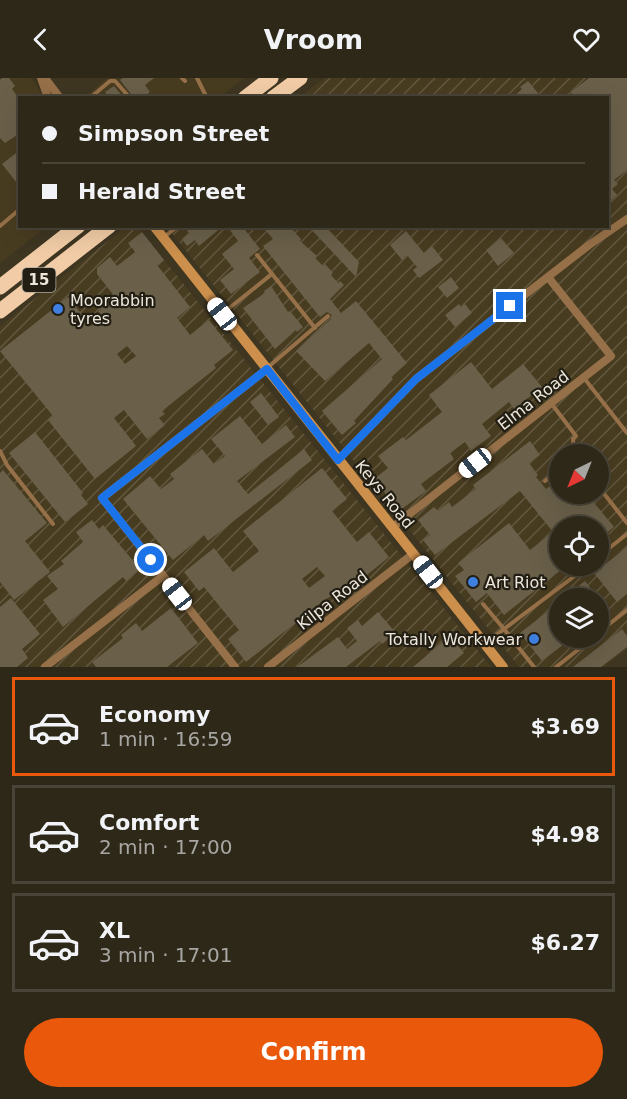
<!DOCTYPE html>
<html lang="en">
<head>
<meta charset="utf-8">
<style>
	body { margin:0; font-family:"DejaVu Sans",sans-serif; background:#3a3426; color:#f1f3f6; height:100vh; display:flex; flex-direction:column; font-size:22px; white-space:nowrap }
	* { box-sizing:border-box; margin:0 }
	p { font-size:20px; color:#a7a6a2 }
	.icon { flex:none; width:33px; height:33px; fill:none; stroke:currentColor; stroke-width:2; stroke-linecap:round; stroke-linejoin:round }
	.map { position:relative; height:589px; overflow:hidden }
	.drawer { display:flex; flex-direction:column; background:#2e2819; flex:1 }
	.drawer>* { flex:none }
	.guide { position:absolute; left:18px; top:18px; width:591px; height:132px; border-radius:0px; box-shadow:0 6px 24px #0002,0 0 0 2px #494438; display:grid; align-content:center; height:132px; padding:0 24px; background:#2e2819 }
	.needle { width:39px; rotate:223deg }
	.fabs { position:absolute; left:549px; top:366px; display:grid; gap:12px }
	.fabs a { display:grid; place-items:center; width:60px; height:60px; border-radius:50%; background:#2e2819; box-shadow:0 6px 24px #0002,0 0 0 2px #494438; font-size:30px }
	.end { position:absolute; width:27px; height:27px; margin:-14px; border:8px solid #1a73e8; background:#fff; box-shadow:0 0 0 3px #fff }
	.from { border-radius:50% }
	.car { position:absolute; width:18px; height:36px; margin:-18px -9px; border-radius:8px; box-shadow:0 0 4px 2px #0007; background:linear-gradient(#fff 24%,#345 0 40%,#fff 0 76%,#345 0 86%,#fff 0) }
	.guide b { display:flex; align-items:center; gap:21px; height:57px; font-size:22px }
	.guide b+b { border-top:2px solid #494438 }
	.guide i { width:15px; height:15px; background:#f1f3f6 }
	ul { padding:10px 0 0; list-style:none }
	li { display:flex; align-items:center; gap:18px; height:99px; margin:0 12px 9px; padding:0 12px; border:3px solid #494438; border-radius:0px }
	li div { flex:1 }
	li b { display:block; font-size:22px }
	li em { font-style:normal; font-weight:700 }
	li.selected { border-color:#ea580c }
	li>.icon { width:54px; height:54px; stroke-width:1.5 }
	.cta { display:flex; gap:12px; margin-top:auto; padding:12px 24px }
	.cta a { flex:1; height:69px; border-radius:36px; background:#ea580c; color:#fff; font-size:24px; font-weight:700; line-height:69px; text-align:center }
	header { display:flex; justify-content:space-between; align-items:center; height:78px; padding:0 24px; background:#2e2819; font-size:27px; font-weight:700 }
	.map>svg:first-child { display:block }
	.built { fill:#483c20 }
	.industrial { fill:url(#industrial-furrows); fill-rule:evenodd }
	.building { fill:#6a604a; fill-rule:evenodd }
	.lines { fill:none; stroke-linecap:round; stroke-linejoin:round }
	.lane { stroke:#967048; stroke-width:4 }
	.street { stroke:#967048; stroke-width:8 }
	.secondary { stroke:#cc8f4c; stroke-width:10 }
	.highway { stroke:#f1cca6; stroke-width:15 }
	.route { stroke:#1a73e8; stroke-width:8 }
	.shop-dot { fill:#3f7fe0; stroke:#221e14; stroke-width:2 }
	.labels { text-anchor:middle; stroke-width:4.5; stroke-linejoin:round; paint-order:stroke }
	.shield { fill:#221e14; stroke:#b0ab9f; stroke-width:1.5 }
	.shield-label { font-size:15px; font-weight:bold; fill:#ede7db }
	.poi-label { font-size:16px; fill:#ede7db; stroke:#221e14; text-anchor:start }
	.street-label { font-size:16px; fill:#ede7db; stroke:#221e14 }
</style>
</head>
<body>
<header><svg class="icon" aria-label="back" viewBox="0 0 24 24"><path d="M15 5l-7 7 7 7"/></svg>Vroom<svg class="icon" aria-label="heart" viewBox="0 0 24 24"><path d="M12 20l-8-8c-3-5 5-10 8-4 3-6 11-1 8 4z"/></svg></header>
<div class="map">
<svg width="627" height="589" viewBox="0 0 627 589">
	<defs>
		<pattern id="industrial-furrows" width="10" height="10" patternUnits="userSpaceOnUse" patternTransform="scale(1.5)"><rect width="10" height="10" fill="#483c20"/><path d="M-1 1l2-2M0 10L10 0M9 11l2-2" fill="none" stroke="#635840"/></pattern>
	</defs>
	<rect width="100%" height="100%" fill="#3e3621"/>
	<g class="built">
		<polygon points="0,0 31,0 44,19 20,20 20,148 46,149 0,185"/>
		<polygon points="107,0 244,0 220,19 84,20"/>
	</g>
	<g class="industrial">
		<path d="M 325,0 L 627,0 L 627,571 L 604,589 L 519,589 L 167,149 L 608,148 L 608,20 L 300,19 ZM 560,376 L 598,376 L 598,416 L 560,416 ZM 560,448 L 598,448 L 598,488 L 560,488 ZM 560,520 L 598,520 L 598,560 L 560,560 Z"/>
		<polygon points="127,148 141,153 491,589 0,589 0,248"/>
	</g>
	<g class="building">
		<polygon points="2,0 9,0 15,8 12,11 20,22 20,55 5,65 0,60 0,2"/>
		<polygon points="123,0 154,0 145,7 150,14 142,20 134,20 120,2"/>
		<polygon points="589,0 627,0 627,92 614,102 618,106 612,111 617,117 608,125 608,20 574,20 571,14"/>
		<polygon points="528,3 542,20 512,20 522,11 520,9"/>
		<polygon points="114,8 124,20 109,20 105,14"/>
		<polygon points="20,72 20,109 2,86"/>
		<polygon points="193,148 223,148 199,168 195,162 187,168 182,161 189,155 187,153"/>
		<polygon points="227,148 242,148 260,171 249,180 260,194 231,216 220,202 234,191 222,176 238,163"/>
		<polygon points="262,148 286,148 290,152 292,151 301,161 300,163 317,178 315,180 323,188 325,186 333,195 331,197 338,205 340,203 344,207 330,221 341,235 356,223 407,285 391,299 393,301 354,343 356,345 342,357 322,333 382,281 369,265 325,303 296,273 331,241 332,237 327,234 320,239 307,223 263,168 273,161"/>
		<polygon points="308,148 325,148 359,184 356,199"/>
		<polygon points="406,153 424,175 432,168 443,182 419,200 413,192 417,189 407,177 402,182 390,167"/>
		<path d="M 142,154 L 164,182 L 157,187 L 190,229 L 177,240 L 190,257 L 209,242 L 233,272 L 214,287 L 216,290 L 162,333 L 165,336 L 159,340 L 165,347 L 147,361 L 124,332 L 114,340 L 136,368 L 95,401 L 48,342 L 53,338 L 0,273 L 68,219 L 91,248 L 103,239 L 98,233 L 115,219 L 97,196 L 97,190 L 110,179 L 117,188 L 135,174 L 128,165 ZM 127,268 L 136,278 L 125,286 L 117,276 Z"/>
		<polygon points="501,160 514,175 498,188 486,172"/>
		<polygon points="451,199 459,210 447,220 438,209"/>
		<polygon points="271,208 288,234 290,233 303,249 297,254 296,252 275,271 243,230 265,215 264,213"/>
		<polygon points="459,226 461,229 465,226 472,235 455,249 445,237"/>
		<polygon points="471,284 492,311 523,286 542,309 514,331 509,324 482,346 491,358 471,373 465,364 450,375 454,381 421,406 426,413 399,433 374,401 388,390 378,378 403,359 406,362 442,334 429,317"/>
		<polygon points="261,315 279,339 268,347 250,324"/>
		<polygon points="240,338 262,366 286,347 295,359 237,403 248,416 304,371 312,382 208,463 204,457 173,482 123,421 150,398 161,411 174,401 170,396 202,371 214,386 225,378 211,361"/>
		<polygon points="35,354 83,415 81,417 88,426 65,444 9,375"/>
		<polygon points="530,363 540,377 529,385 538,397 536,399 546,411 560,401 560,416 587,416 614,449 598,462 598,448 560,448 560,488 566,488 504,537 487,515 476,524 455,498 464,492 458,485 509,445 530,472 553,454 520,413 435,477 423,462 430,457 418,442 434,429 438,433 449,424 452,429 476,411 473,407"/>
		<path d="M 322,390 L 347,421 L 332,433 L 357,464 L 369,454 L 389,479 L 341,518 L 338,514 L 323,523 L 246,584 L 228,561 L 239,552 L 204,509 L 199,513 L 184,494 L 214,470 L 233,494 L 259,473 L 243,453 ZM 317,489 L 325,498 L 309,510 L 302,501 Z"/>
		<polygon points="3,392 47,445 25,463 50,494 14,522 0,504 0,395"/>
		<polygon points="92,442 99,451 103,447 140,491 126,503 123,499 63,549 43,522 58,511 47,498 64,486 61,483 83,464 76,454"/>
		<polygon points="627,469 627,516 617,524 594,495"/>
		<polygon points="585,503 607,532 598,539 598,520 563,520"/>
		<polygon points="11,520 40,556 22,571 28,580 17,589 0,589 0,529"/>
		<polygon points="560,524 560,560 572,560 542,583 520,555"/>
		<polygon points="171,530 198,565 167,589 96,589 92,584 123,560 121,557 136,545 142,553"/>
		<polygon points="378,534 396,555 382,566 380,563 346,589 297,589 338,559 347,571 357,563 347,550 358,542 362,548"/>
		<polygon points="622,551 627,558 627,569 601,589 573,589"/>
		<polygon points="450,558 464,575 447,589 413,589"/>
	</g>
	<g class="lines">
		<g class="lane">
			<polyline points="182,0 185,3"/>
			<polyline points="197,0 207,20"/>
			<polyline points="90,20 110,3 115,3 130,20"/>
			<polyline points="0,148 20,131"/>
			<polyline points="164,159 178,148"/>
			<polyline points="257,177 315,250"/>
			<polyline points="223,235 272,196"/>
			<polyline points="267,290 328,238"/>
			<polyline points="584,300 627,355"/>
			<polyline points="551,325 576,358 573,361 574,376"/>
			<polyline points="0,373 7,387 53,446"/>
			<polyline points="545,403 560,392"/>
			<polyline points="598,408 627,445"/>
			<polyline points="598,479 627,456"/>
			<polyline points="483,526 504,551 588,488"/>
			<polyline points="598,555 627,532"/>
			<polyline points="485,566 504,551 534,589"/>
			<polyline points="556,589 593,560"/>
		</g>
		<g class="street">
			<polyline points="41,0 48,20"/>
			<polyline points="45,0 60,20"/>
			<polyline points="338,382 416,301 589,167 627,141"/>
			<polyline points="393,449 611,278 548,199"/>
			<polyline points="45,589 163,498"/>
			<polyline points="235,589 102,420 267,291"/>
			<polyline points="268,589 413,476"/>
		</g>
		<polyline class="secondary" points="154,148 503,589"/>
		<g class="highway">
			<polyline points="245,20 271,0"/>
			<polyline points="273,20 300,0"/>
			<polyline points="0,209 78,148"/>
			<polyline points="0,233 109,148"/>
		</g>
	</g>
	<g class="lines">
		<polyline class="route" points="151,482 102,420 267,291 338,382 416,301 510,228"/>
	</g>
	<g class="shop-dot">
		<circle cx="58" cy="231" r="6"/>
		<circle cx="473" cy="504" r="6"/>
		<circle cx="534" cy="561" r="6"/>
	</g>
	<g class="labels">
		<rect class="shield" x="22.5" y="190" width="33" height="24" rx="4.5"/>
		<g class="shield-label">
			<text x="39" y="207">15</text>
		</g>
		<g class="poi-label">
			<text x="70" y="228">Moorabbin<tspan x="70" dy="18">tyres</tspan></text>
			<text x="485" y="510">Art Riot</text>
			<text x="522" y="567" text-anchor="end">Totally Workwear</text>
		</g>
		<g class="street-label">
			<text transform="translate(533 322) rotate(-38)" y="6">Elma Road</text>
			<text transform="translate(385 416) rotate(51)" y="6">Keys Road</text>
			<text transform="translate(332 522) rotate(-38)" y="6">Kilpa Road</text>
		</g>
	</g>
</svg>
<div class="fabs">
<a><svg class="needle" viewBox="-14 -14 28 28"><path d="M0-13l5 13h-10z" fill="#e53935"/><path d="M0 13l5-13h-10z" fill="#a7a6a2"/></svg></a>
<a><svg class="icon" aria-label="locate" viewBox="0 0 24 24"><circle cx="12" cy="12" r="6"/><path d="M12 2v4M12 18v4M2 12h4M18 12h4"/></svg></a>
<a><svg class="icon" aria-label="layers" viewBox="0 0 24 24"><path d="M12 4l9 5-9 5-9-5zM3 14l9 5 9-5"/></svg></a>
</div>
<i class="end from" style="left:151px;top:482px"></i>
<i class="end" style="left:510px;top:228px"></i>
<i class="car" style="left:222px;top:236px;rotate:322deg"></i>
<i class="car" style="left:475px;top:385px;rotate:232deg"></i>
<i class="car" style="left:428px;top:494px;rotate:322deg"></i>
<i class="car" style="left:177px;top:516px;rotate:322deg"></i>
<div class="guide">
<b><i class="from"></i>Simpson Street</b>
<b><i></i>Herald Street</b>
</div>
</div>
<section class="drawer">
<ul>
<li class="selected"><svg class="icon" aria-label="car" viewBox="0 0 24 24"><path d="M5 17H2v-5l4-1 3-4h7l3 4 3 1v5h-3M9 17h6M6 11h13"/><circle cx="7" cy="17" r="2"/><circle cx="17" cy="17" r="2"/></svg><div><b>Economy</b><p>1 min · 16:59</p></div><em>$3.69</em></li>
<li><svg class="icon" aria-label="car" viewBox="0 0 24 24"><path d="M5 17H2v-5l4-1 3-4h7l3 4 3 1v5h-3M9 17h6M6 11h13"/><circle cx="7" cy="17" r="2"/><circle cx="17" cy="17" r="2"/></svg><div><b>Comfort</b><p>2 min · 17:00</p></div><em>$4.98</em></li>
<li><svg class="icon" aria-label="car" viewBox="0 0 24 24"><path d="M5 17H2v-5l4-1 3-4h7l3 4 3 1v5h-3M9 17h6M6 11h13"/><circle cx="7" cy="17" r="2"/><circle cx="17" cy="17" r="2"/></svg><div><b>XL</b><p>3 min · 17:01</p></div><em>$6.27</em></li>
</ul>
<div class="cta"><a>Confirm</a></div>
</section>
</body>
</html>
